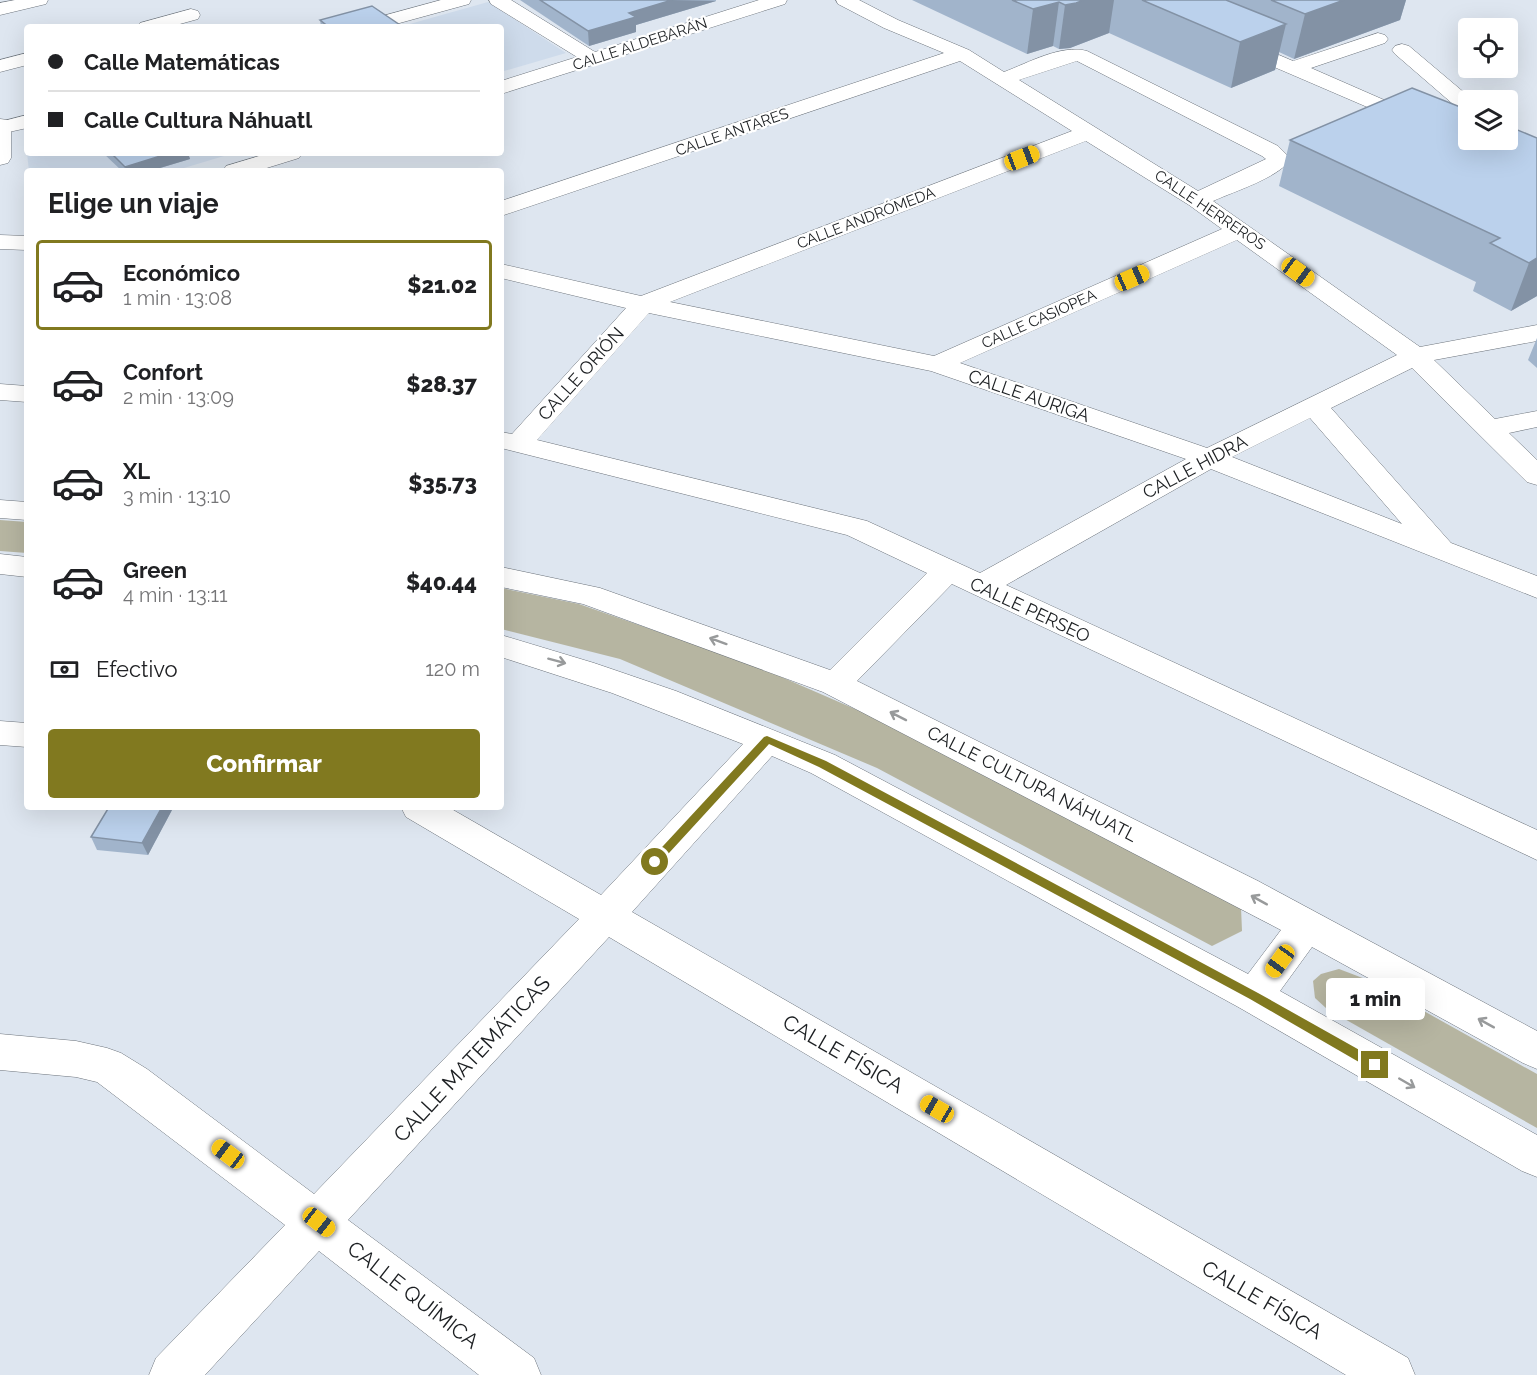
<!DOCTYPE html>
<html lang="es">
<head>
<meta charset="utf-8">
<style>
	body { margin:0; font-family:Raleway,sans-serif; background:#f6f6f6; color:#202124; height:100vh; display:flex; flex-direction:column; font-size:22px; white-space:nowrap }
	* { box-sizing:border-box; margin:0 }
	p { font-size:20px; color:#757577 }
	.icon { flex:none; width:33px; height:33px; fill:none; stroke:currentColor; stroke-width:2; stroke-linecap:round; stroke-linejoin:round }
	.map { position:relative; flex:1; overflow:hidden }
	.side { position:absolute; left:24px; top:168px; width:480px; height:642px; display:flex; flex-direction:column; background:#fff; border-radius:6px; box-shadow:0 6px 24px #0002 }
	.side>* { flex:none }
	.guide { position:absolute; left:24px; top:24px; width:480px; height:132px; border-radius:6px; box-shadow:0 6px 24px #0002; display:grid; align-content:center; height:132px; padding:0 24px; background:#fff }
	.fabs { position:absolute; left:1458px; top:18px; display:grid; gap:12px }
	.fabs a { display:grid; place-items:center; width:60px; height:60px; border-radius:6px; background:#fff; box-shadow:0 6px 24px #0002; font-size:30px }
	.end { position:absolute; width:27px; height:27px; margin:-14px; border:8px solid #81791f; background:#fff; box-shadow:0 0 0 3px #fff }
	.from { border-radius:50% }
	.bubble { position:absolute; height:42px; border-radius:6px; background:#fff; box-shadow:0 6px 24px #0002; font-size:20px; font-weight:800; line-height:42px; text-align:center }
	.car { position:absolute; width:18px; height:36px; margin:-18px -9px; border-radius:8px; box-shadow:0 0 4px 2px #0007; background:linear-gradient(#f5c518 24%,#345 0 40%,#f5c518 0 76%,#345 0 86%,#f5c518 0) }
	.guide b { display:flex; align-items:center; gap:21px; height:57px; font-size:22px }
	.guide b+b { border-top:2px solid #e0e0e0 }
	.guide i { width:15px; height:15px; background:#202124 }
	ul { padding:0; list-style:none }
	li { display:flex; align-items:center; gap:18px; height:90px; margin:0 12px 9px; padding:0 12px; border:3px solid transparent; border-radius:6px }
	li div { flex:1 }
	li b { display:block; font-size:22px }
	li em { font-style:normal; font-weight:800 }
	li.current { border-color:#81791f }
	li>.icon { width:54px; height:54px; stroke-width:1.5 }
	h2 { padding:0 24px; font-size:27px; line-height:72px }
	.pay { display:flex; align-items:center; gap:15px; height:66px; padding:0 24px; font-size:22px }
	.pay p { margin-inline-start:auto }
	.cta { display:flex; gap:12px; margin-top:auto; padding:12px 24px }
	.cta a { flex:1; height:69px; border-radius:6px; background:#81791f; color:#fff; font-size:24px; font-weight:800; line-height:69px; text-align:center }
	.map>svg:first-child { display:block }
	.built { fill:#cedbeb }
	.green { fill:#b6b5a1 }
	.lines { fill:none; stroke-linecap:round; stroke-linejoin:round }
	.minor-casing { stroke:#6c737b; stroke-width:1 }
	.major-casing { stroke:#6c737b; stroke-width:1 }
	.minor { fill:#fff; fill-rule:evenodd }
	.major { fill:#fff; fill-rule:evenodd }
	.wall { fill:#a1b4cb }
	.shaded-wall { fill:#8392a5 }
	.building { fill:#bbd1ec; stroke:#8392a5; stroke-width:1.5 }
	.oneway { stroke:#989a9b }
	.route { fill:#81791f }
	.labels { text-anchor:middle; stroke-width:4.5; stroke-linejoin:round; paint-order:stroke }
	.far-street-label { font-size:15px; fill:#1b1e21; stroke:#fff }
	.street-label { font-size:18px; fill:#1b1e21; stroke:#fff }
	.near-street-label { font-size:21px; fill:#1b1e21; stroke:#fff }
</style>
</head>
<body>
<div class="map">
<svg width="1537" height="1375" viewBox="0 0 1537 1375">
	<rect width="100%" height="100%" fill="#dee6f0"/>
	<g class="built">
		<polygon points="488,2 566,53 501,72 501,27 399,27"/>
		<polygon points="27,153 234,153 174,171 29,171"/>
	</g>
	<g class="green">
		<polygon points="0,520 27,522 27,553 0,551"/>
		<polygon points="501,588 579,604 756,666 878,719 1241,907 1242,931 1212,946 877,768 620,659 501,629"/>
		<polygon points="1339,969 1368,980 1537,1074 1537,1128 1327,1009 1315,998 1313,981 1321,974"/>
	</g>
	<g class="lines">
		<g class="minor-casing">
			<g id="minor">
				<polygon points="15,0 48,0 46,4 0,15 0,3"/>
				<polygon points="441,0 471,0 469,4 385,27 354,27 357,23"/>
				<polygon points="489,0 511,0 595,52 759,0 787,0 785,4 501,94 501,81 577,57 491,4"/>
				<path d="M 836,0 L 859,0 L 898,20 L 969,50 L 1004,72 C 1028,63 1061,44 1087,51 L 1278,146 L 1291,159 C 1278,178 1235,191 1213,201 L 1420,347 L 1537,325 L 1537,341 L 1434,360 L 1495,419 L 1537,411 L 1537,427 L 1509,433 L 1537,460 L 1537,485 L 1527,482 L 1412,368 L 1331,408 L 1451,543 L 1537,576 L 1537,598 L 1211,469 L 1006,585 L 1537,830 L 1537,860 L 952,584 L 857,681 L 1258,881 L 1537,1031 L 1537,1069 L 1523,1063 L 1312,947 L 1280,991 L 1537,1135 L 1537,1177 L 1522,1171 L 1240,1008 L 811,773 L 772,756 L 632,912 L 1408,1358 L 1415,1375 L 1346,1375 L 609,937 L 348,1220 L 534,1358 L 541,1375 L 479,1375 L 319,1251 L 205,1375 L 149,1375 L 156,1358 L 285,1225 L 97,1082 L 76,1077 L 0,1070 L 0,1034 L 76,1041 L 107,1048 L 121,1053 L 147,1069 L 314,1194 L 579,919 L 406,817 L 401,807 L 448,807 L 601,895 L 743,744 L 612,693 L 501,657 L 501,635 L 594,663 L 676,691 L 835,755 L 1248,974 L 1281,930 L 823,692 L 583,604 L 501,587 L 501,567 L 600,588 L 830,670 L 927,573 L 847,535 L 501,448 L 501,432 L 512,434 L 626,308 L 501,278 L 501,264 L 641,296 L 1072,131 L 960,61 L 501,216 L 501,201 L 944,53 L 884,28 L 838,4 ZM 1077,61 L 1262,156 L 1266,159 L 1198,191 L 1019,80 ZM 1086,141 L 1189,205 L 1222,229 L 934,356 L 670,302 ZM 1237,240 L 1397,355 L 1207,448 L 960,363 ZM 649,313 L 931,371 L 1186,459 L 980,573 L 867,521 L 537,440 ZM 1310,418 L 1402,524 L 1232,457 Z"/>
				<polygon points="191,9 198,11 200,15 198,19 169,27 137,27 140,23"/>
				<polygon points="1378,33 1385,35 1388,39 1385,43 1311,68 1423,117 1427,121 1423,125 1416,127 1409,125 1230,48 1227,44 1230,40 1244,40 1293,61"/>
				<polygon points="1402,44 1409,46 1473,100 1468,100 1468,113 1461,111 1395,54 1392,50 1395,46"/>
				<polygon points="27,53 27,65 0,72 0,60"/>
				<polygon points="27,115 27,128 0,134 0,122"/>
				<polygon points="269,153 302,153 299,158 257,171 223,171 226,166"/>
				<polygon points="0,235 27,236 27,250 0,249"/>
				<polygon points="0,384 27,386 27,402 0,400"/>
				<polygon points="0,500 27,502 27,520 0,518"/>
				<polygon points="0,554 27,557 27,577 0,574"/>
				<polygon points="0,721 27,723 27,747 0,745"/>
			</g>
		</g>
		<g class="major-casing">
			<polygon id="major" points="0,119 8,120 11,125 11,158 8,163 0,165"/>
		</g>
		<use href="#minor" class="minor"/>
		<use href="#major" class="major"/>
	</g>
	<g class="wall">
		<polygon points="520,0 716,0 716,1 636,25 636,32 589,46"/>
		<polygon points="912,0 1406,0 1400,20 1294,59 1279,52 1275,70 1231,88 1109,33 1070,48 1059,49 1053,46 1027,54"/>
		<polygon points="320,20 403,27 321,27"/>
		<polygon points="1537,138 1537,296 1511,311 1473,291 1476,282 1279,186 1290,140"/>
		<polygon points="103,153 188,153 190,159 150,171 122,171"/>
		<polygon points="1537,338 1537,368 1528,360"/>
		<polygon points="172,810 148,855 97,850 91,837"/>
	</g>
	<g class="shaded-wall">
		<polygon points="672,0 716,1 636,25 636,32 589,46 588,31 629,13"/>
		<polygon points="1084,0 1114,0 1109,33 1070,48 1059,49 1065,5"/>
		<polygon points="1344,0 1406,0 1400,20 1294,59 1305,14"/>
		<polygon points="1059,2 1053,46 1027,54 1033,9"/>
		<polygon points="1286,24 1275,70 1231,88 1240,42"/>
		<polygon points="170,153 188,153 190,159 150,171 127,171 125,167"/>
		<polygon points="1537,258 1537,296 1511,311 1529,263"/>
		<polygon points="162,807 170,807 172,810 148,855 142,843"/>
	</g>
	<g class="building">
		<polygon points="540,0 672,0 629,13 636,17 588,31"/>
		<polygon points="1012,0 1084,0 1076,3 1065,5 1059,2 1033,9"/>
		<polygon points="1142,0 1226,0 1286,24 1240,42"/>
		<polygon points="1271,0 1344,0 1305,14"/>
		<polygon points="372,6 403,27 329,27 320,20"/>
		<polygon points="1412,88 1468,110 1468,140 1508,140 1508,126 1537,138 1537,258 1529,263 1490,243 1500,238 1290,140"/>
		<polygon points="111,153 170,153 125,167"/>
		<polygon points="109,807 162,807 142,843 91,837"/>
	</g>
	<defs><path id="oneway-shaft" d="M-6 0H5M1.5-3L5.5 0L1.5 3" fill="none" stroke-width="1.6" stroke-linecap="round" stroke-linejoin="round" transform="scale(1.5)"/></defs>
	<g class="oneway">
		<use href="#oneway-shaft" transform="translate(718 641) rotate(-160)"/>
		<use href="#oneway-shaft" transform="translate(557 661) rotate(15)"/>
		<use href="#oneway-shaft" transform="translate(898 716) rotate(-153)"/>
		<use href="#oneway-shaft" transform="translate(1259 900) rotate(-151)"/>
		<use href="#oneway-shaft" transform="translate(1486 1023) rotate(-151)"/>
		<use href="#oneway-shaft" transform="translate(1407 1083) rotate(30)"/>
	</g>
	<polygon class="route" points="767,736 826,761 1258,993 1379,1061 1379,1069 1371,1069 1250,999 819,767 769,744 658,865 651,865 651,859 764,737"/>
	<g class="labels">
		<g class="far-street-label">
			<text transform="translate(640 44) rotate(-18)" y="5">CALLE ALDEBARÁN</text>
			<text transform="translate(732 132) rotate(-19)" y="5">CALLE ANTARES</text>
			<text transform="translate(1210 210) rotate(34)" y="5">CALLE HERREROS</text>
			<text transform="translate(866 218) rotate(-21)" y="5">CALLE ANDRÓMEDA</text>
			<text transform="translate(1039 319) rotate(-24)" y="5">CALLE CASIOPEA</text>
		</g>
		<g class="street-label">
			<text transform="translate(581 374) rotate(-48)" y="6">CALLE ORIÓN</text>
			<text transform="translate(1029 396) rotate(19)" y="6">CALLE AURIGA</text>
			<text transform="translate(1195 467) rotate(-28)" y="6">CALLE HIDRA</text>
			<text transform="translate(1030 610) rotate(25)" y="6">CALLE PERSEO</text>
			<text transform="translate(1032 784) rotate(27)" y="6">CALLE CULTURA NÁHUATL</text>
		</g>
		<g class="near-street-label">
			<text transform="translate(843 1054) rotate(30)" y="7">CALLE FÍSICA</text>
			<text transform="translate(472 1059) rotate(-47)" y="7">CALLE MATEMÁTICAS</text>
			<text transform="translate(413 1295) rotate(38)" y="7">CALLE QUÍMICA</text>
			<text transform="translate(1262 1300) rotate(30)" y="7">CALLE FÍSICA</text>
		</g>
	</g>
</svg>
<div class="fabs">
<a><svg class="icon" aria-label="locate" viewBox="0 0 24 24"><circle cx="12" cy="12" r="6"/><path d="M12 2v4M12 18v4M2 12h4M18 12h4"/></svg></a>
<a><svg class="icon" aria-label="layers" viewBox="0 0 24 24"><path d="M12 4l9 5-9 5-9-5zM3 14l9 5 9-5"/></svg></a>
</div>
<i class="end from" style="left:655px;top:862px"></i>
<i class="end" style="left:1375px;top:1065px"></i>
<div class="bubble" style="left:1326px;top:978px;width:99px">1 min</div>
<i class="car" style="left:1022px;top:158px;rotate:69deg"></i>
<i class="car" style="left:1298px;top:272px;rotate:126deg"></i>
<i class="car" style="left:1132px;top:278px;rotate:66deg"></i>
<i class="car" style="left:1280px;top:961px;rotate:216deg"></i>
<i class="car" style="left:937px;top:1109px;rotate:300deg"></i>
<i class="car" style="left:228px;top:1154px;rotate:307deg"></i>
<i class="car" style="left:319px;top:1222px;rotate:128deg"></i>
<div class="guide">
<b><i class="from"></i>Calle Matemáticas</b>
<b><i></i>Calle Cultura Náhuatl</b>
</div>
<section class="side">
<h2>Elige un viaje</h2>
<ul>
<li class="current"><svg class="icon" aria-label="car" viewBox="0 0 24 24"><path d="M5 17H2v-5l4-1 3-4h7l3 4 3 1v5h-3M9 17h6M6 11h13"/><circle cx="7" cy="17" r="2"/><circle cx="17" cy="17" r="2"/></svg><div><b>Económico</b><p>1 min · 13:08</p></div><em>$21.02</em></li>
<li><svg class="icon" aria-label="car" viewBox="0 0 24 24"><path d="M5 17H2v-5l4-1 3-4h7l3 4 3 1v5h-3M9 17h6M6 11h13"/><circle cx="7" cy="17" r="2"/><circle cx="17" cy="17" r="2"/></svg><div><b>Confort</b><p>2 min · 13:09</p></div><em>$28.37</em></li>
<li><svg class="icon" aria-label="car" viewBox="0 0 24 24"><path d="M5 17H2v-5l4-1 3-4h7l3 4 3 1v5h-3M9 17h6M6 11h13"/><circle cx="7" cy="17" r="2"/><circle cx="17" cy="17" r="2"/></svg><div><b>XL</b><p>3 min · 13:10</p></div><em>$35.73</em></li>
<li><svg class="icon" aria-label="car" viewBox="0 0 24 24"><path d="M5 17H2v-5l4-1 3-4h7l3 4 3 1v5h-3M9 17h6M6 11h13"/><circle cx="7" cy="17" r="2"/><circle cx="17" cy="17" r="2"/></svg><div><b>Green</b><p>4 min · 13:11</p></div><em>$40.44</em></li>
</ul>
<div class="pay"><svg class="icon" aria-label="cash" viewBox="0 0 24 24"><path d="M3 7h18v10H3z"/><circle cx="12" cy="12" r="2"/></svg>Efectivo<p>120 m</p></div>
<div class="cta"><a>Confirmar</a></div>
</section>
</div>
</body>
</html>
